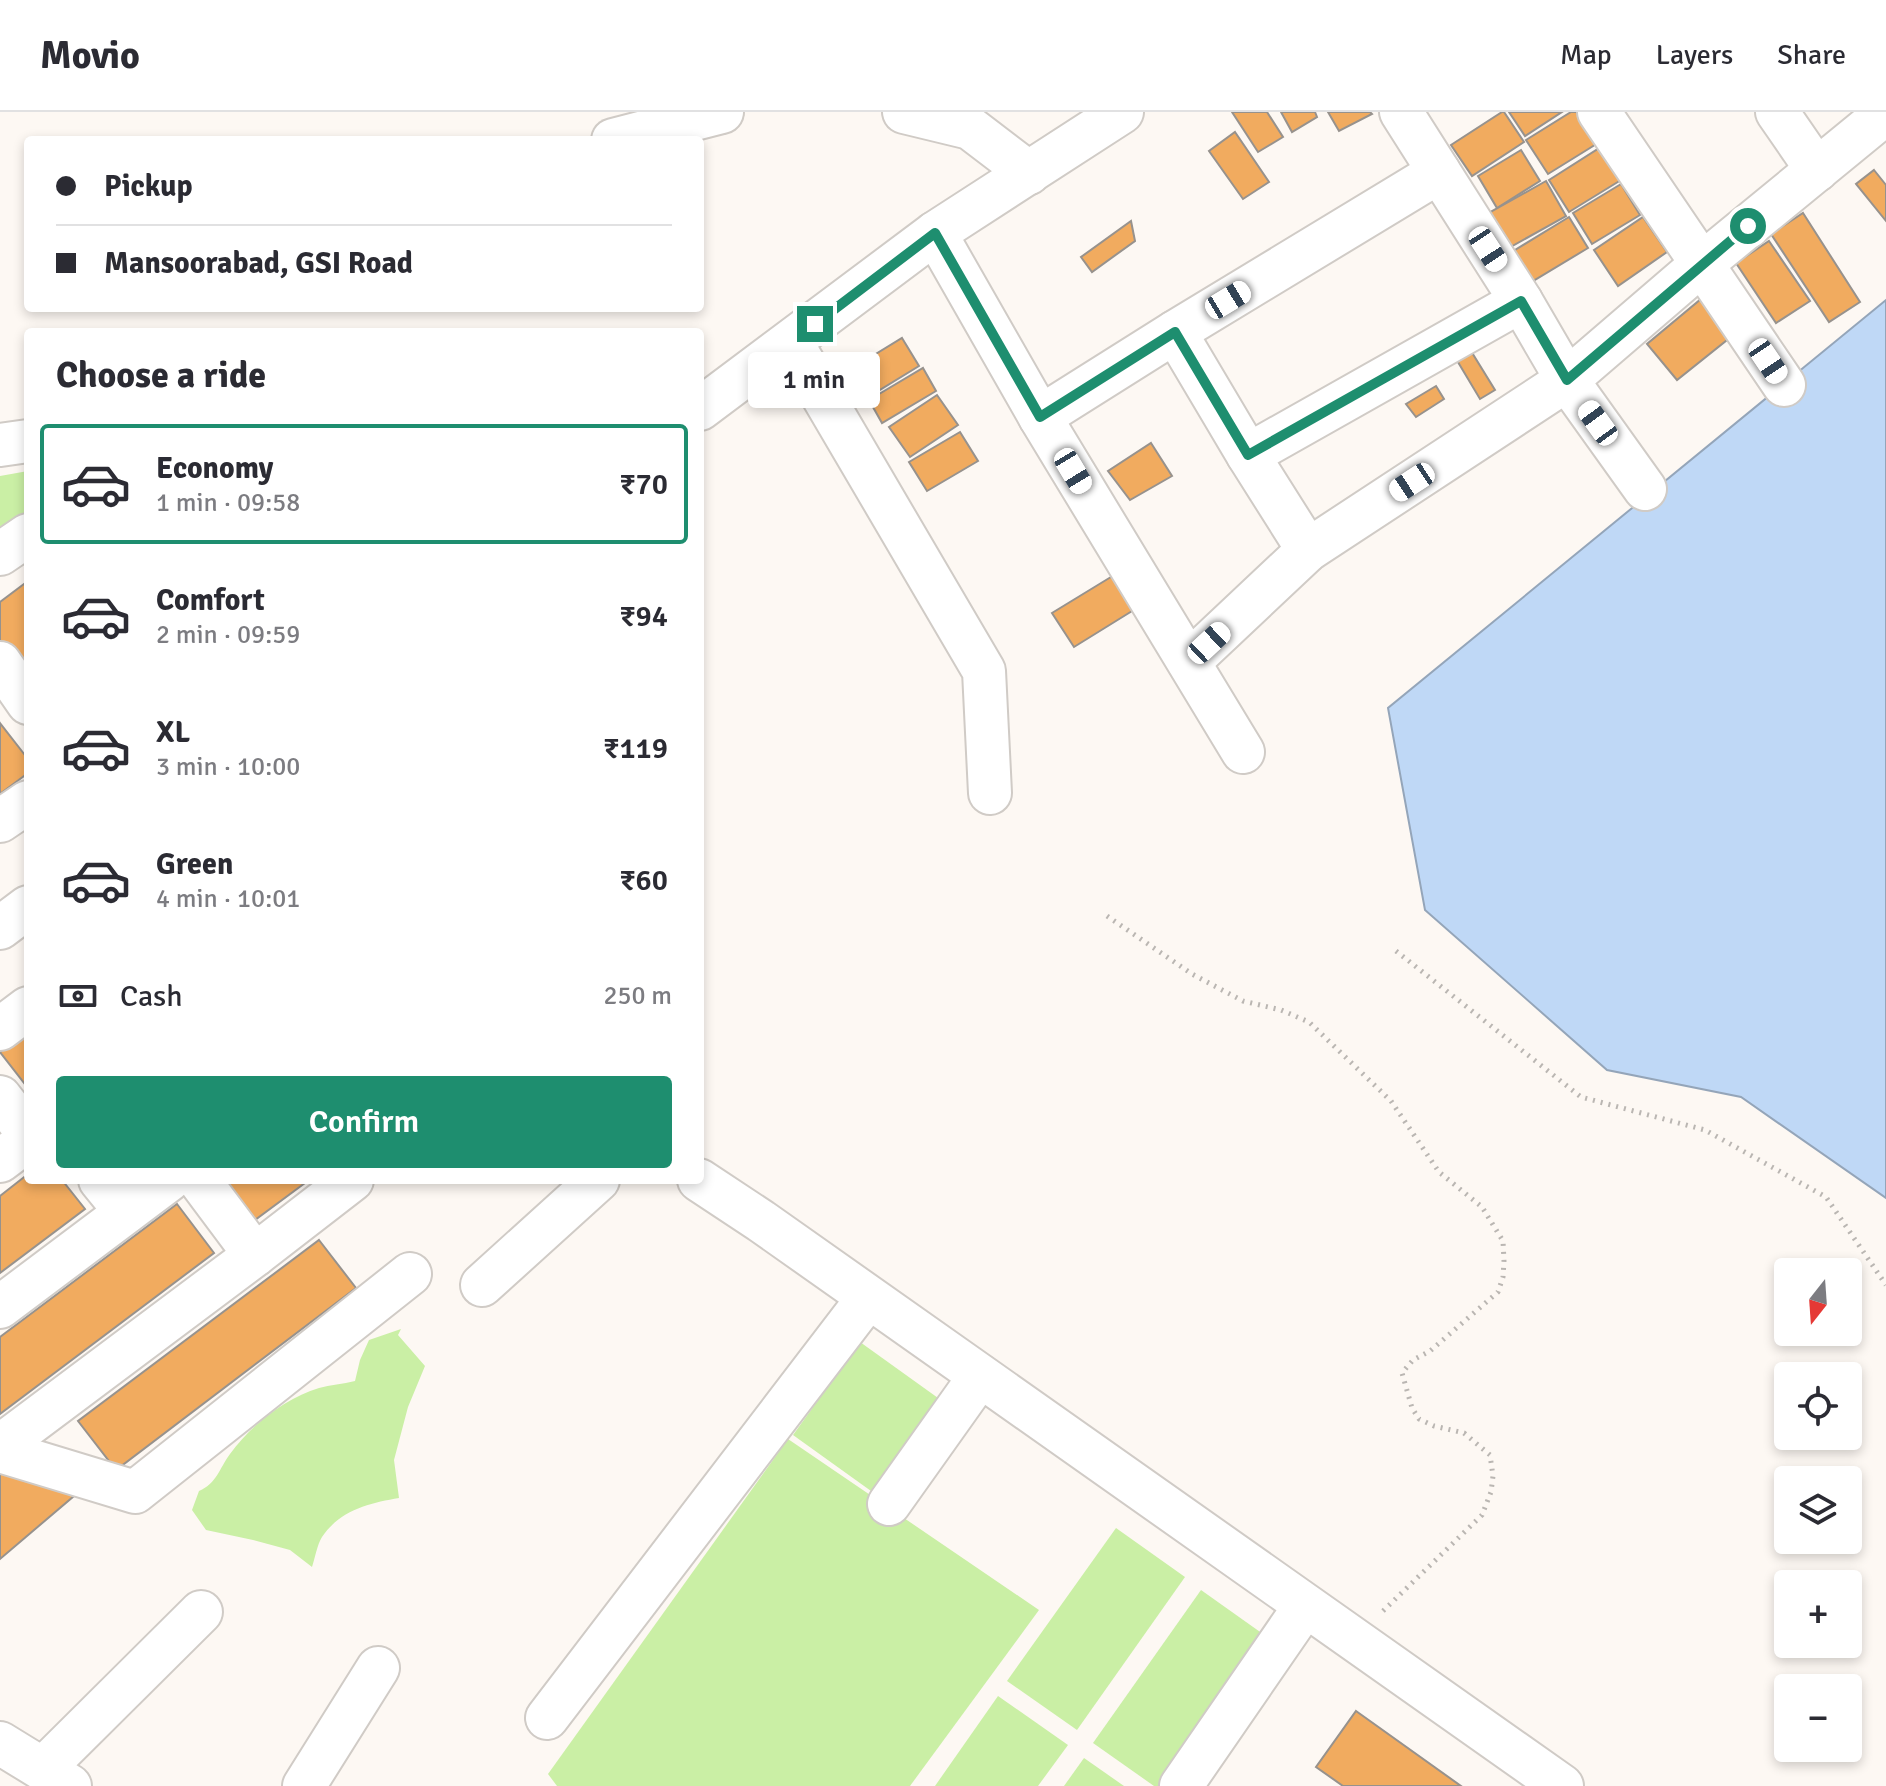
<!DOCTYPE html>
<html lang="en">
<head>
<meta charset="utf-8">
<style>
	body { margin:0; font-family:Signika,sans-serif; background:#f7f7f7; color:#2b2b33; height:100vh; display:flex; flex-direction:column; font-size:30px; white-space:nowrap }
	* { box-sizing:border-box; margin:0 }
	p { font-size:26px; color:#7c7c81 }
	.icon { flex:none; width:44px; height:44px; fill:none; stroke:currentColor; stroke-width:2; stroke-linecap:round; stroke-linejoin:round }
	.map { position:relative; flex:1; overflow:hidden }
	.sheet { position:absolute; left:24px; top:216px; width:680px; height:856px; display:flex; flex-direction:column; background:#fff; border-radius:8px; box-shadow:0 4px 12px #0003 }
	.sheet>* { flex:none }
	.hud { position:absolute; left:24px; top:24px; width:680px; height:176px; border-radius:8px; box-shadow:0 4px 12px #0003; display:grid; align-content:center; height:176px; padding:0 32px; background:#fff }
	.needle { width:52px; rotate:197deg }
	.fabs { position:absolute; left:1774px; top:1146px; display:grid; gap:16px }
	.fabs a { display:grid; place-items:center; width:88px; height:88px; border-radius:8px; background:#fff; box-shadow:0 4px 12px #0003; font-size:40px }
	.end { position:absolute; width:36px; height:36px; margin:-18px; border:10px solid #1e8e6f; background:#fff; box-shadow:0 0 0 4px #fff }
	.from { border-radius:50% }
	.bubble { position:absolute; height:56px; border-radius:8px; background:#fff; box-shadow:0 4px 12px #0003; font-size:26px; font-weight:600; line-height:56px; text-align:center }
	.car { position:absolute; width:24px; height:48px; margin:-24px -12px; border-radius:10px; box-shadow:0 0 6px 2px #0007; background:linear-gradient(#fff 24%,#345 0 40%,#fff 0 76%,#345 0 86%,#fff 0) }
	.hud b { display:flex; align-items:center; gap:28px; height:76px; font-size:30px }
	.hud b+b { border-top:2px solid #e1e1e2 }
	.hud i { width:20px; height:20px; background:#2b2b33 }
	ul { padding:0; list-style:none }
	li { display:flex; align-items:center; gap:24px; height:120px; margin:0 16px 12px; padding:0 16px; border:4px solid transparent; border-radius:8px }
	li div { flex:1 }
	li b { display:block; font-size:30px }
	li em { font-style:normal; font-weight:600 }
	li.current { border-color:#1e8e6f }
	li>.icon { width:72px; height:72px; stroke-width:1.5 }
	h2 { padding:0 32px; font-size:36px; line-height:96px }
	.pay { display:flex; align-items:center; gap:20px; height:88px; padding:0 32px; font-size:30px }
	.pay p { margin-inline-start:auto }
	.action { display:flex; gap:16px; margin-top:auto; padding:16px 32px }
	.action a { flex:1; height:92px; border-radius:8px; background:#1e8e6f; color:#fff; font-size:32px; font-weight:600; line-height:92px; text-align:center }
	header { display:flex; align-items:center; gap:48px; box-sizing:border-box; height:112px; padding:0 40px; background:#fff; border-bottom:2px solid #e1e1e2 }
	header strong { font-size:38px }
	nav { display:flex; gap:44px; margin-inline-start:auto; font-size:28px }
	.map>svg:first-child { display:block }
	.green { fill:#caefa5 }
	.water { fill:#bfd8f6; stroke:#94a5b9; stroke-width:2 }
	.building { fill:#f1ab5f; stroke:#97928d; stroke-width:2 }
	.lines { fill:none; stroke-linecap:round; stroke-linejoin:round }
	.minor-casing { stroke:#d0cbc6; stroke-width:46 }
	.path { stroke:#bab6b2; stroke-width:5; stroke-dasharray:2 6; stroke-linecap:butt }
	.minor { stroke:#fff; stroke-width:42 }
	.route { stroke:#1e8e6f; stroke-width:10 }
</style>
</head>
<body>
<header>
<strong>Movio</strong>
<nav><a>Map</a><a>Layers</a><a>Share</a></nav>
</header>
<div class="map">
<svg width="1886" height="1674" viewBox="0 0 1886 1674">
	<rect width="100%" height="100%" fill="#fdf8f3"/>
	<g class="green">
		<polygon points="28,359 28,424 0,446 0,364"/>
		<path d="M 401,1217 L 398,1223 L 425,1254 L 408,1295 L 394,1348 L 399,1386 C 370,1391 340,1398 322,1425 C 317,1433 315,1446 312,1455 L 290,1438 L 253,1428 L 206,1418 L 192,1398 L 199,1379 C 217,1371 219,1357 230,1342 C 251,1313 284,1287 319,1276 C 330,1273 343,1272 355,1269 L 360,1248 L 369,1228 Z"/>
		<polygon points="860,1230 945,1291 878,1384 793,1323"/>
		<polygon points="788,1327 1039,1498 910,1674 557,1674 548,1662"/>
		<polygon points="1116,1416 1185,1465 1077,1618 1007,1569"/>
		<polygon points="1201,1478 1270,1527 1166,1674 1154,1674 1093,1631"/>
		<polygon points="998,1584 1068,1633 1038,1674 935,1674"/>
		<polygon points="1084,1646 1124,1674 1064,1674"/>
	</g>
	<polygon class="water" points="1886,188 1886,1086 1741,985 1607,958 1425,798 1388,596"/>
	<g class="building">
		<polygon points="1232,0 1267,0 1283,25 1258,40"/>
		<polygon points="1281,0 1315,0 1317,5 1292,20"/>
		<polygon points="1328,0 1370,0 1372,2 1339,19"/>
		<polygon points="1502,0 1504,0 1524,30 1472,64 1451,33"/>
		<polygon points="1509,0 1562,0 1525,24"/>
		<polygon points="1571,0 1578,0 1598,31 1548,62 1526,28"/>
		<polygon points="1235,20 1269,70 1243,87 1209,39"/>
		<polygon points="1601,35 1621,68 1569,100 1549,68"/>
		<polygon points="1521,38 1540,69 1497,96 1478,64"/>
		<polygon points="1874,58 1886,73 1886,109 1856,72"/>
		<polygon points="1546,69 1566,104 1507,137 1487,102"/>
		<polygon points="1621,72 1640,103 1592,132 1573,101"/>
		<polygon points="1803,101 1860,190 1829,210 1771,122"/>
		<polygon points="1569,105 1588,136 1528,172 1510,141"/>
		<polygon points="1643,105 1667,140 1618,174 1594,138"/>
		<polygon points="1131,109 1135,129 1092,160 1081,145"/>
		<polygon points="1769,129 1810,189 1776,211 1736,151"/>
		<polygon points="1701,187 1732,224 1677,268 1647,232"/>
		<polygon points="902,226 919,254 878,279 861,251"/>
		<polygon points="1463,226 1495,278 1480,287 1449,235"/>
		<polygon points="923,256 936,279 882,311 869,288"/>
		<polygon points="1436,274 1444,287 1416,305 1406,292"/>
		<polygon points="937,283 958,313 910,345 889,315"/>
		<polygon points="960,320 978,349 927,379 909,350"/>
		<polygon points="1151,331 1172,364 1130,388 1108,359"/>
		<polygon points="1124,457 1145,491 1074,535 1052,501"/>
		<polygon points="28,469 28,568 0,532 0,490"/>
		<polygon points="0,611 28,647 28,661 0,682"/>
		<polygon points="28,919 28,976 0,940"/>
		<polygon points="28,1062 28,1068 62,1068 85,1097 0,1161 0,1084"/>
		<polygon points="219,1068 309,1068 251,1111"/>
		<polygon points="177,1092 214,1141 0,1302 0,1225"/>
		<polygon points="319,1128 356,1176 116,1358 78,1309"/>
		<polygon points="0,1356 74,1384 0,1447"/>
		<polygon points="1356,1599 1461,1674 1343,1674 1316,1655"/>
	</g>
	<g class="lines">
		<g class="minor-casing">
			<g id="minor">
				<polyline points="904,0 970,16 1029,61"/>
				<polyline points="1401,0 1521,189 1567,268 1645,377"/>
				<polyline points="1599,0 1784,273"/>
				<polyline points="1777,0 1817,58"/>
				<polyline points="613,28 722,0"/>
				<polyline points="935,121 1040,305 1243,640"/>
				<polyline points="1175,220 1248,343 1308,438"/>
				<polyline points="791,230 984,559 990,681"/>
				<polyline points="700,297 935,121 1122,0"/>
				<polyline points="1040,305 1175,220 1439,60"/>
				<polyline points="0,333 28,329"/>
				<polyline points="1248,343 1521,189"/>
				<polyline points="0,442 28,423"/>
				<polyline points="1189,550 1308,438 1567,268 1703,151 1886,1"/>
				<polyline points="0,551 28,591"/>
				<polyline points="0,709 28,690"/>
				<polyline points="0,816 28,795"/>
				<polyline points="0,917 28,896"/>
				<polyline points="0,985 28,1021"/>
				<polyline points="0,1049 28,1028"/>
				<polyline points="100,1068 126,1100"/>
				<polyline points="199,1068 255,1143"/>
				<polyline points="699,1068 761,1109 1562,1674"/>
				<polyline points="482,1173 598,1068"/>
				<polyline points="0,1195 169,1068"/>
				<polyline points="0,1334 255,1143 352,1068"/>
				<polyline points="0,1339 135,1380 410,1162"/>
				<polyline points="889,1392 980,1264"/>
				<polyline points="547,1606 868,1186"/>
				<polyline points="0,1631 70,1674"/>
				<polyline points="43,1657 201,1500"/>
				<polyline points="304,1674 378,1556"/>
				<polyline points="1181,1674 1305,1494"/>
			</g>
		</g>
		<g class="path">
			<polyline points="1107,804 1192,862 1243,889 1281,898 1309,910 1391,989 1439,1060 1482,1095 1503,1129 1504,1149 1503,1165 1498,1180 1430,1239 1413,1248 1402,1261 1412,1296 1419,1307 1434,1314 1464,1321 1490,1343 1493,1364 1491,1380 1482,1403 1383,1499"/>
			<polyline points="1396,839 1581,985 1705,1018 1826,1085 1886,1173"/>
		</g>
		<use href="#minor" class="minor"/>
	</g>
	<g class="lines">
		<polyline class="route" points="815,212 935,121 1040,305 1175,220 1248,343 1521,189 1567,268 1748,114"/>
	</g>
</svg>
<div class="fabs">
<a><svg class="needle" viewBox="-14 -14 28 28"><path d="M0-13l5 13h-10z" fill="#e53935"/><path d="M0 13l5-13h-10z" fill="#7c7c81"/></svg></a>
<a><svg class="icon" aria-label="locate" viewBox="0 0 24 24"><circle cx="12" cy="12" r="6"/><path d="M12 2v4M12 18v4M2 12h4M18 12h4"/></svg></a>
<a><svg class="icon" aria-label="layers" viewBox="0 0 24 24"><path d="M12 4l9 5-9 5-9-5zM3 14l9 5 9-5"/></svg></a>
<a>+</a>
<a>−</a>
</div>
<i class="end from" style="left:1748px;top:114px"></i>
<i class="end" style="left:815px;top:212px"></i>
<div class="bubble" style="left:748px;top:240px;width:132px">1 min</div>
<i class="car" style="left:1488px;top:137px;rotate:147deg"></i>
<i class="car" style="left:1228px;top:188px;rotate:59deg"></i>
<i class="car" style="left:1768px;top:249px;rotate:146deg"></i>
<i class="car" style="left:1598px;top:311px;rotate:324deg"></i>
<i class="car" style="left:1073px;top:359px;rotate:149deg"></i>
<i class="car" style="left:1412px;top:370px;rotate:237deg"></i>
<i class="car" style="left:1209px;top:531px;rotate:47deg"></i>
<div class="hud">
<b><i class="from"></i>Pickup</b>
<b><i></i>Mansoorabad, GSI Road</b>
</div>
<section class="sheet">
<h2>Choose a ride</h2>
<ul>
<li class="current"><svg class="icon" aria-label="car" viewBox="0 0 24 24"><path d="M5 17H2v-5l4-1 3-4h7l3 4 3 1v5h-3M9 17h6M6 11h13"/><circle cx="7" cy="17" r="2"/><circle cx="17" cy="17" r="2"/></svg><div><b>Economy</b><p>1 min · 09:58</p></div><em>₹70</em></li>
<li><svg class="icon" aria-label="car" viewBox="0 0 24 24"><path d="M5 17H2v-5l4-1 3-4h7l3 4 3 1v5h-3M9 17h6M6 11h13"/><circle cx="7" cy="17" r="2"/><circle cx="17" cy="17" r="2"/></svg><div><b>Comfort</b><p>2 min · 09:59</p></div><em>₹94</em></li>
<li><svg class="icon" aria-label="car" viewBox="0 0 24 24"><path d="M5 17H2v-5l4-1 3-4h7l3 4 3 1v5h-3M9 17h6M6 11h13"/><circle cx="7" cy="17" r="2"/><circle cx="17" cy="17" r="2"/></svg><div><b>XL</b><p>3 min · 10:00</p></div><em>₹119</em></li>
<li><svg class="icon" aria-label="car" viewBox="0 0 24 24"><path d="M5 17H2v-5l4-1 3-4h7l3 4 3 1v5h-3M9 17h6M6 11h13"/><circle cx="7" cy="17" r="2"/><circle cx="17" cy="17" r="2"/></svg><div><b>Green</b><p>4 min · 10:01</p></div><em>₹60</em></li>
</ul>
<div class="pay"><svg class="icon" aria-label="cash" viewBox="0 0 24 24"><path d="M3 7h18v10H3z"/><circle cx="12" cy="12" r="2"/></svg>Cash<p>250 m</p></div>
<div class="action"><a>Confirm</a></div>
</section>
</div>
</body>
</html>
